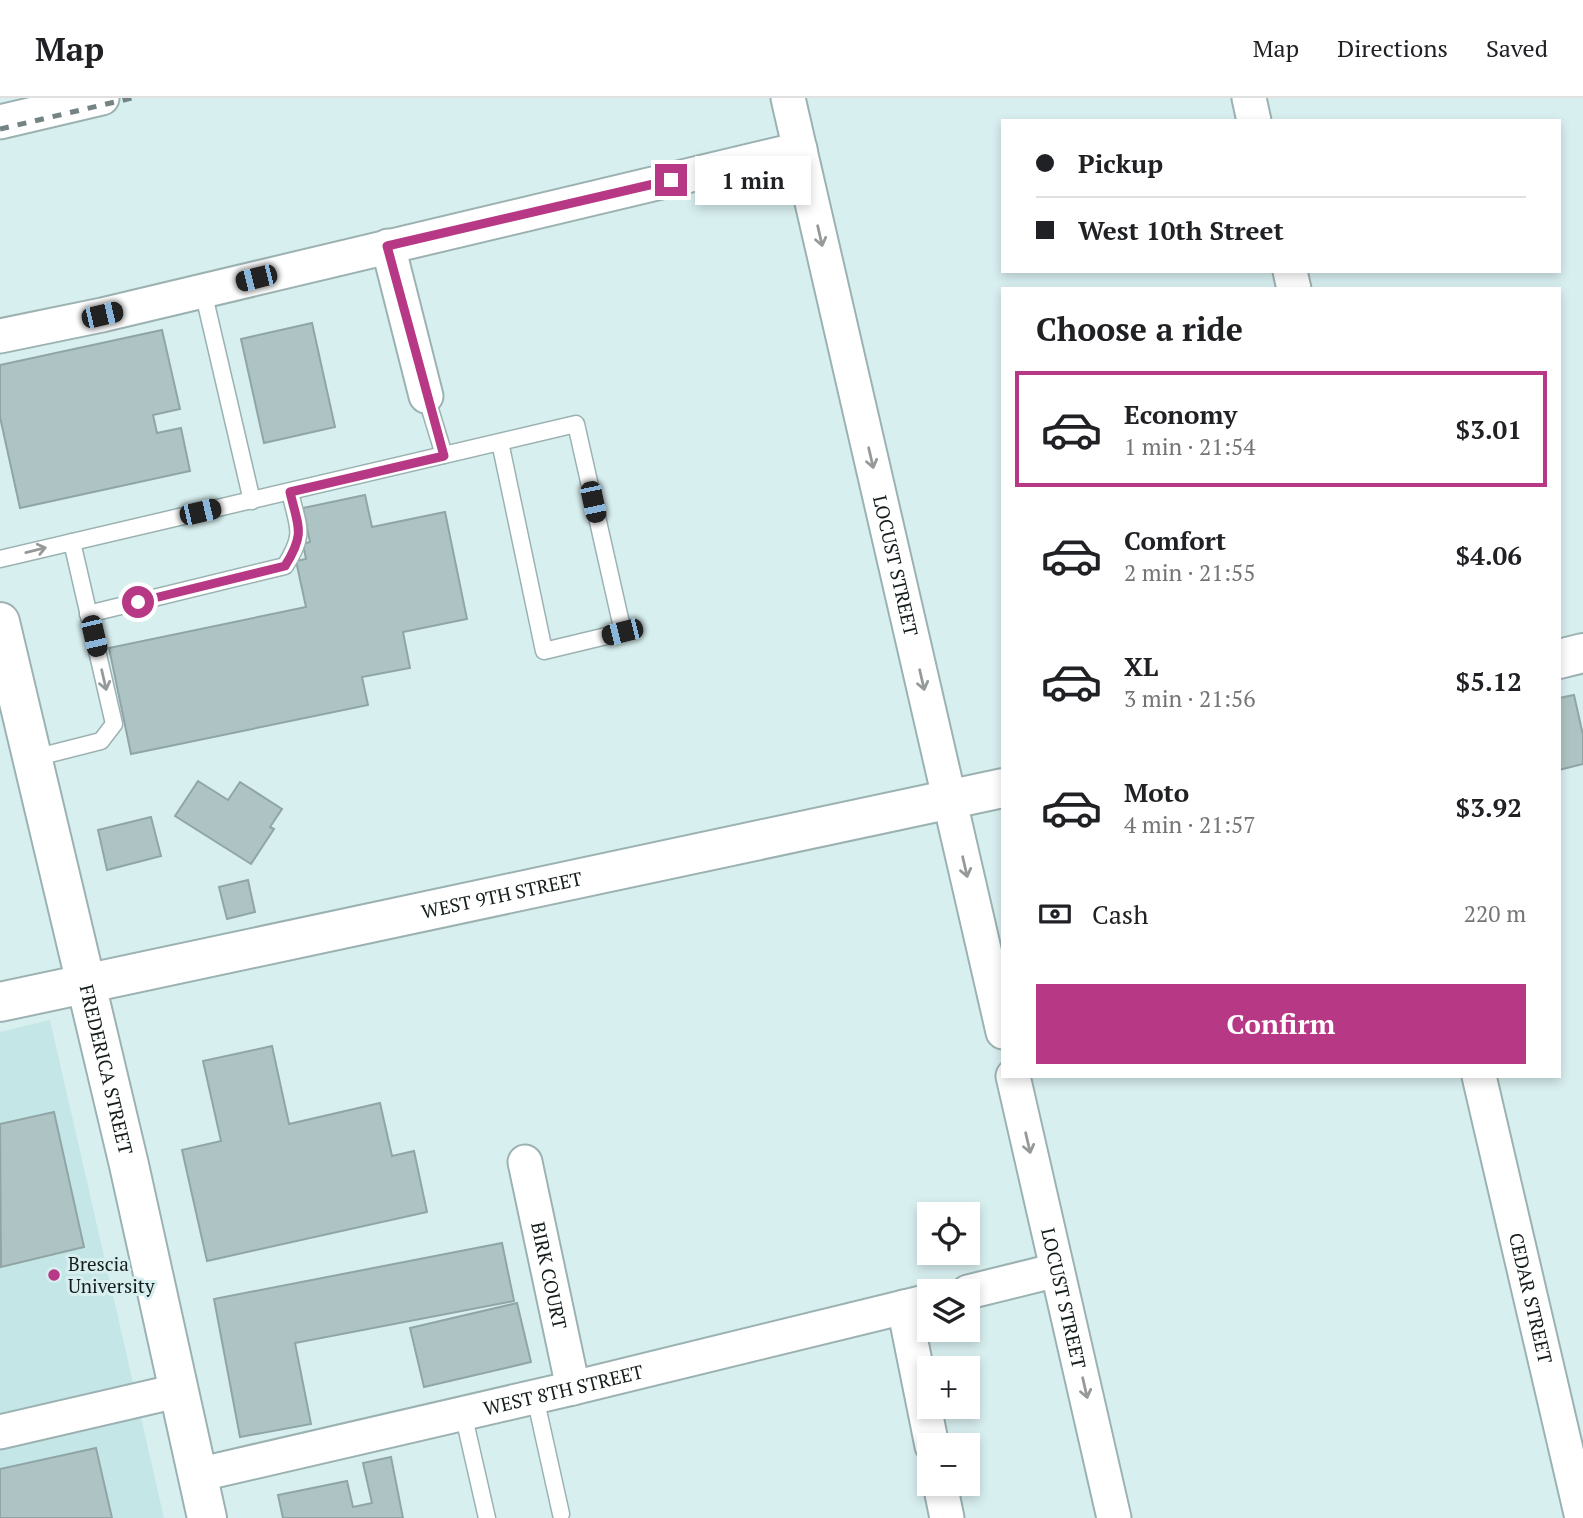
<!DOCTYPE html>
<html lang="en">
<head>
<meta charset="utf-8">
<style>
	body { margin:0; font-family:"PT Serif",serif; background:#f2f2f2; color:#202124; height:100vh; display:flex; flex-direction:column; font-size:26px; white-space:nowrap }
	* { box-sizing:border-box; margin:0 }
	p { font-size:23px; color:#757577 }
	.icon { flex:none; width:38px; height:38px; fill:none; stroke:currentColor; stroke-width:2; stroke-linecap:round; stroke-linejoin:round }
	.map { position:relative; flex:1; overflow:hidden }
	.panel { position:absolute; left:1001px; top:189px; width:560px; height:791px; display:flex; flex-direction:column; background:#fff; border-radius:0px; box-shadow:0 4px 10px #0003 }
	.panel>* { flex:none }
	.guide { position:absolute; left:1001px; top:21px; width:560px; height:154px; border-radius:0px; box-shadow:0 4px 10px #0003; display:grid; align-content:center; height:154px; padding:0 35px; background:#fff }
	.buttons { position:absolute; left:917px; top:1104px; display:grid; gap:14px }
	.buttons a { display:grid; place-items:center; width:63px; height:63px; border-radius:0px; background:#fff; box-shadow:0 4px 10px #0003; font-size:35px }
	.end { position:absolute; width:32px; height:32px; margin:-16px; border:9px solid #b73885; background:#fff; box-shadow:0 0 0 4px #fff }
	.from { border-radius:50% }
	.bubble { position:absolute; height:49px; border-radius:0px; background:#fff; box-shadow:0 4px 10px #0003; font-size:23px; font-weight:700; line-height:49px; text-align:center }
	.car { position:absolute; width:21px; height:42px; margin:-21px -10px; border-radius:9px; box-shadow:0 0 5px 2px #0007; background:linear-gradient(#222 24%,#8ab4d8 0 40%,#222 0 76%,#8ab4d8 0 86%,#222 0) }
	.guide b { display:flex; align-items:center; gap:24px; height:66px; font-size:26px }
	.guide b+b { border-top:2px solid #e0e0e0 }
	.guide i { width:18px; height:18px; background:#202124 }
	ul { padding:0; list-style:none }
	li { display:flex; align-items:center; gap:21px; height:116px; margin:0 14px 10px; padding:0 21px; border:4px solid transparent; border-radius:0px }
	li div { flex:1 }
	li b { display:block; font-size:26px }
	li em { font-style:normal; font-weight:700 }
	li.selected { border-color:#b73885 }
	li>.icon { width:63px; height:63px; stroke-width:1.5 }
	h2 { padding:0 35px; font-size:32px; line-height:84px }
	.pay { display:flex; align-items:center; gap:18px; height:77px; padding:0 35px; font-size:26px }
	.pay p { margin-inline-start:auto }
	.action { display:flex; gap:14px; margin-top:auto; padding:14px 35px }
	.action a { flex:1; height:80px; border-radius:0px; background:#b73885; color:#fff; font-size:28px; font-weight:700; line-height:80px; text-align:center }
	header { display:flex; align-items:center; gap:42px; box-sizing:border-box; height:98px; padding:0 35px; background:#fff; border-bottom:2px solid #e0e0e0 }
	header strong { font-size:33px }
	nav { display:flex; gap:38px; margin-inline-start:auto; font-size:24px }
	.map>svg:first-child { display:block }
	.built { fill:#c5e6e7 }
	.building { fill:#aec4c4; stroke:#90a6a6; stroke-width:2 }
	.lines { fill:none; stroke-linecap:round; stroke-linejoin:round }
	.service-casing { stroke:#9cb2b2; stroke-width:19 }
	.minor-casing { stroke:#9cb2b2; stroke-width:37 }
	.tertiary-casing { stroke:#9cb2b2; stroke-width:42 }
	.primary-casing { stroke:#9cb2b2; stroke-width:42 }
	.service { stroke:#fff; stroke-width:16 }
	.minor { stroke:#fff; stroke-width:33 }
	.tertiary { stroke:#fff; stroke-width:38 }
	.primary { stroke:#fff; stroke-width:38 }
	.rail { stroke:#748384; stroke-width:5; stroke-dasharray:9 9; stroke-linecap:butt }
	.oneway { stroke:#969999 }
	.route { stroke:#b73885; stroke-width:9 }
	.poi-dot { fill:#b73885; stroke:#d8eff0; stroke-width:2.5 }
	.labels { text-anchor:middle; stroke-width:6; stroke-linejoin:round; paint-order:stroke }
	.street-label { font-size:19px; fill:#151d1d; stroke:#d8eff0 }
	.poi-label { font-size:19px; fill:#151d1d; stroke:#d8eff0; text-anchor:start }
</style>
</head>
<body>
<header>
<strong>Map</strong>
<nav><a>Map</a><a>Directions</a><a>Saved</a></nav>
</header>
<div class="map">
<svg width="1583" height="1420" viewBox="0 0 1583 1420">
	<rect width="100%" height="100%" fill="#d8eff0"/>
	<polygon class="built" points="50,922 164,1420 0,1420 0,934"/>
	<g class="building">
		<polygon points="312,225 335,329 264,345 241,241"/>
		<polygon points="162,232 180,311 153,317 157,335 181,330 190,373 20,410 0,319 0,267"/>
		<polygon points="365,397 372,429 445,414 467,521 403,534 410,570 362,579 368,607 131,656 109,550 306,509 296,463 306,461 303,446 310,444 303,410"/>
		<polygon points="1574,597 1583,637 1583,666 1559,672 1559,600"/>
		<polygon points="198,683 228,702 240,684 282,711 270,729 274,731 251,766 175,718"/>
		<polygon points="151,719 161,758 107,772 98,732"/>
		<polygon points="248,782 255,814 227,821 219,789"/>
		<polygon points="272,948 289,1026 380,1005 392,1058 414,1053 427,1114 207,1163 182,1052 221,1043 203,963"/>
		<polygon points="54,1014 84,1149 1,1169 0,1026"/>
		<polygon points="502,1145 514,1203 295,1245 311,1326 240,1339 214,1201"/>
		<polygon points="517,1205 531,1264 424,1289 410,1230"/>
		<polygon points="96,1350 112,1420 0,1420 0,1371"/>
		<polygon points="391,1359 403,1420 283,1420 278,1397 347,1383 353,1409 372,1405 363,1365"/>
	</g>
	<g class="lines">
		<g class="service-casing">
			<g id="service">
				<polyline points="203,193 252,403"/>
				<polyline points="426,298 444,357"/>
				<polyline points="0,461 576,326 623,534 544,553 500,344"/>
				<path d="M 88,516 L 285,468 C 306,435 298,430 290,394"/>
				<polyline points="34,660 101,643 114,626 72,444"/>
				<polyline points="535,1299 561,1416"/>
				<polyline points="463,1315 487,1420"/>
			</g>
		</g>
		<g class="minor-casing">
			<g id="minor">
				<path id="s1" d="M 788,0 L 1003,934"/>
				<polyline points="1249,0 1254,23"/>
				<polyline points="0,24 102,0"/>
				<polyline points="388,148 426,298"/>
				<polyline points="1290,173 1294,191"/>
				<polyline points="0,238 102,217 800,51"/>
				<path id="s2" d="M 1013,978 L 1114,1420"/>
				<path id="s3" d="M 1479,978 L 1582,1420"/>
				<path id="s4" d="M 525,1064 L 573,1290"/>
				<polyline points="968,1194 1057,1172"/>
				<polyline points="904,1209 932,1348"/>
				<polyline points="0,1334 177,1293"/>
				<path id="s5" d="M 197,1377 L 573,1290 L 929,1203"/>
				<polyline points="940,1386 947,1420"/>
			</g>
		</g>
		<g class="tertiary-casing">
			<g id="tertiary">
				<polyline points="1559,561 1583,555"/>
				<path id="s6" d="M 0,904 L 1003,690"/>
			</g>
		</g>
		<g class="primary-casing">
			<g id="primary">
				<path id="s7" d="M 0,524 L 129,1067 L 207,1420"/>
			</g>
		</g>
		<use href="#service" class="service"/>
		<use href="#minor" class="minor"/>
		<use href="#tertiary" class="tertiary"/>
		<use href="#primary" class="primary"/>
		<polyline class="rail" points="0,31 132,0"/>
	</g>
	<defs><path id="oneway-shaft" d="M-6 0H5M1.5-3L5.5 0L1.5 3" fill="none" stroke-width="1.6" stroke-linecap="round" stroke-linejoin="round" transform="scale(1.75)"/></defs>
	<g class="oneway">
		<use href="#oneway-shaft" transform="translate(820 138) rotate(77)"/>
		<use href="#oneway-shaft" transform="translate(871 360) rotate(77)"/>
		<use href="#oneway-shaft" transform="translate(36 452) rotate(-14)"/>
		<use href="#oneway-shaft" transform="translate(104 582) rotate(77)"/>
		<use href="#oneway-shaft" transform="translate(922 582) rotate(77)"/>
		<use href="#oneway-shaft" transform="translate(965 769) rotate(77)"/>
		<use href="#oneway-shaft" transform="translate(1028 1045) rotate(77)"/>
		<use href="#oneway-shaft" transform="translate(1085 1290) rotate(77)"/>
	</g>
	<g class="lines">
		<path class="route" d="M 138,504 L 285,468 C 306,435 298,429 290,394 L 444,358 L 387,148 L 671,82"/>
	</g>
	<circle class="poi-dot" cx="54" cy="1177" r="7"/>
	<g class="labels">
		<g class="street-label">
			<text dy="7" stroke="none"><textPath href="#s1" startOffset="480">LOCUST STREET</textPath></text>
			<text dy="7" stroke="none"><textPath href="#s6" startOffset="513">WEST 9TH STREET</textPath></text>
			<text dy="7" stroke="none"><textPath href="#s7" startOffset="460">FREDERICA STREET</textPath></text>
			<text dy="7" stroke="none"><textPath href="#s4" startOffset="116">BIRK COURT</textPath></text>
			<text dy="7" stroke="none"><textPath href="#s2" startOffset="228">LOCUST STREET</textPath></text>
			<text dy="7" stroke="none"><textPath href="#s3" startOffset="228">CEDAR STREET</textPath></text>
			<text dy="7" stroke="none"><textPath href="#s5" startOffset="376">WEST 8TH STREET</textPath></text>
		</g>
		<g class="poi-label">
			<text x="68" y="1173">Brescia<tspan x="68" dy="22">University</tspan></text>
		</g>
	</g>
</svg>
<div class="buttons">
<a><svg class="icon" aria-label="locate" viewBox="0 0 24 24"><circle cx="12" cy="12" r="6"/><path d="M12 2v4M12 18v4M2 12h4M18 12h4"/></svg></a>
<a><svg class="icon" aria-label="layers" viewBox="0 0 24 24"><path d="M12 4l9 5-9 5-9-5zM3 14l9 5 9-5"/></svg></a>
<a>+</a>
<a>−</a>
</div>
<i class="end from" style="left:138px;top:504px"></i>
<i class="end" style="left:671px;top:82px"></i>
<div class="bubble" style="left:695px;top:58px;width:116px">1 min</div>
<i class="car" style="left:256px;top:180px;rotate:256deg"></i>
<i class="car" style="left:102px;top:217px;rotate:77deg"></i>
<i class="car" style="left:593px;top:404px;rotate:168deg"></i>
<i class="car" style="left:200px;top:414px;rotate:77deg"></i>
<i class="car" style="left:622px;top:534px;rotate:256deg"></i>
<i class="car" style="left:94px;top:538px;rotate:167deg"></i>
<div class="guide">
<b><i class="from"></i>Pickup</b>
<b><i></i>West 10th Street</b>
</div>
<section class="panel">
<h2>Choose a ride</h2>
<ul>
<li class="selected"><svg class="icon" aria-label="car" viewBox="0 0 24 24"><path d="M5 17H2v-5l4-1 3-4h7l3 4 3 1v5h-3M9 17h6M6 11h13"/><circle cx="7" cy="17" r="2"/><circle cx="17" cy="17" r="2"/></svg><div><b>Economy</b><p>1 min · 21:54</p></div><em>$3.01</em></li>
<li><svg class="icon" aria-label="car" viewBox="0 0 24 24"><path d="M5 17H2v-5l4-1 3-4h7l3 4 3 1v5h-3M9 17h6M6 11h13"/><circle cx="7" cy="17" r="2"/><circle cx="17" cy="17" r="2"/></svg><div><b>Comfort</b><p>2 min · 21:55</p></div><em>$4.06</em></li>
<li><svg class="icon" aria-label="car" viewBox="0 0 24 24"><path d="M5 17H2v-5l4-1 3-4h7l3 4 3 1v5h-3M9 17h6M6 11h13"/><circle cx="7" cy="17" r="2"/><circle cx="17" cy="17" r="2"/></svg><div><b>XL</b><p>3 min · 21:56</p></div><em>$5.12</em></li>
<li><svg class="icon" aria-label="car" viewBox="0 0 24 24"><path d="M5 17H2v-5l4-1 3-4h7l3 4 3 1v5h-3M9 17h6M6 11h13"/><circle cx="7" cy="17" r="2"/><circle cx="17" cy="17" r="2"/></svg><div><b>Moto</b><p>4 min · 21:57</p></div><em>$3.92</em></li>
</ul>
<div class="pay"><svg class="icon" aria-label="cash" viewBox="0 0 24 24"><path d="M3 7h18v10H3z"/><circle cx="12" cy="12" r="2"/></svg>Cash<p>220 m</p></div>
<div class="action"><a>Confirm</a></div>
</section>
</div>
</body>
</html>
